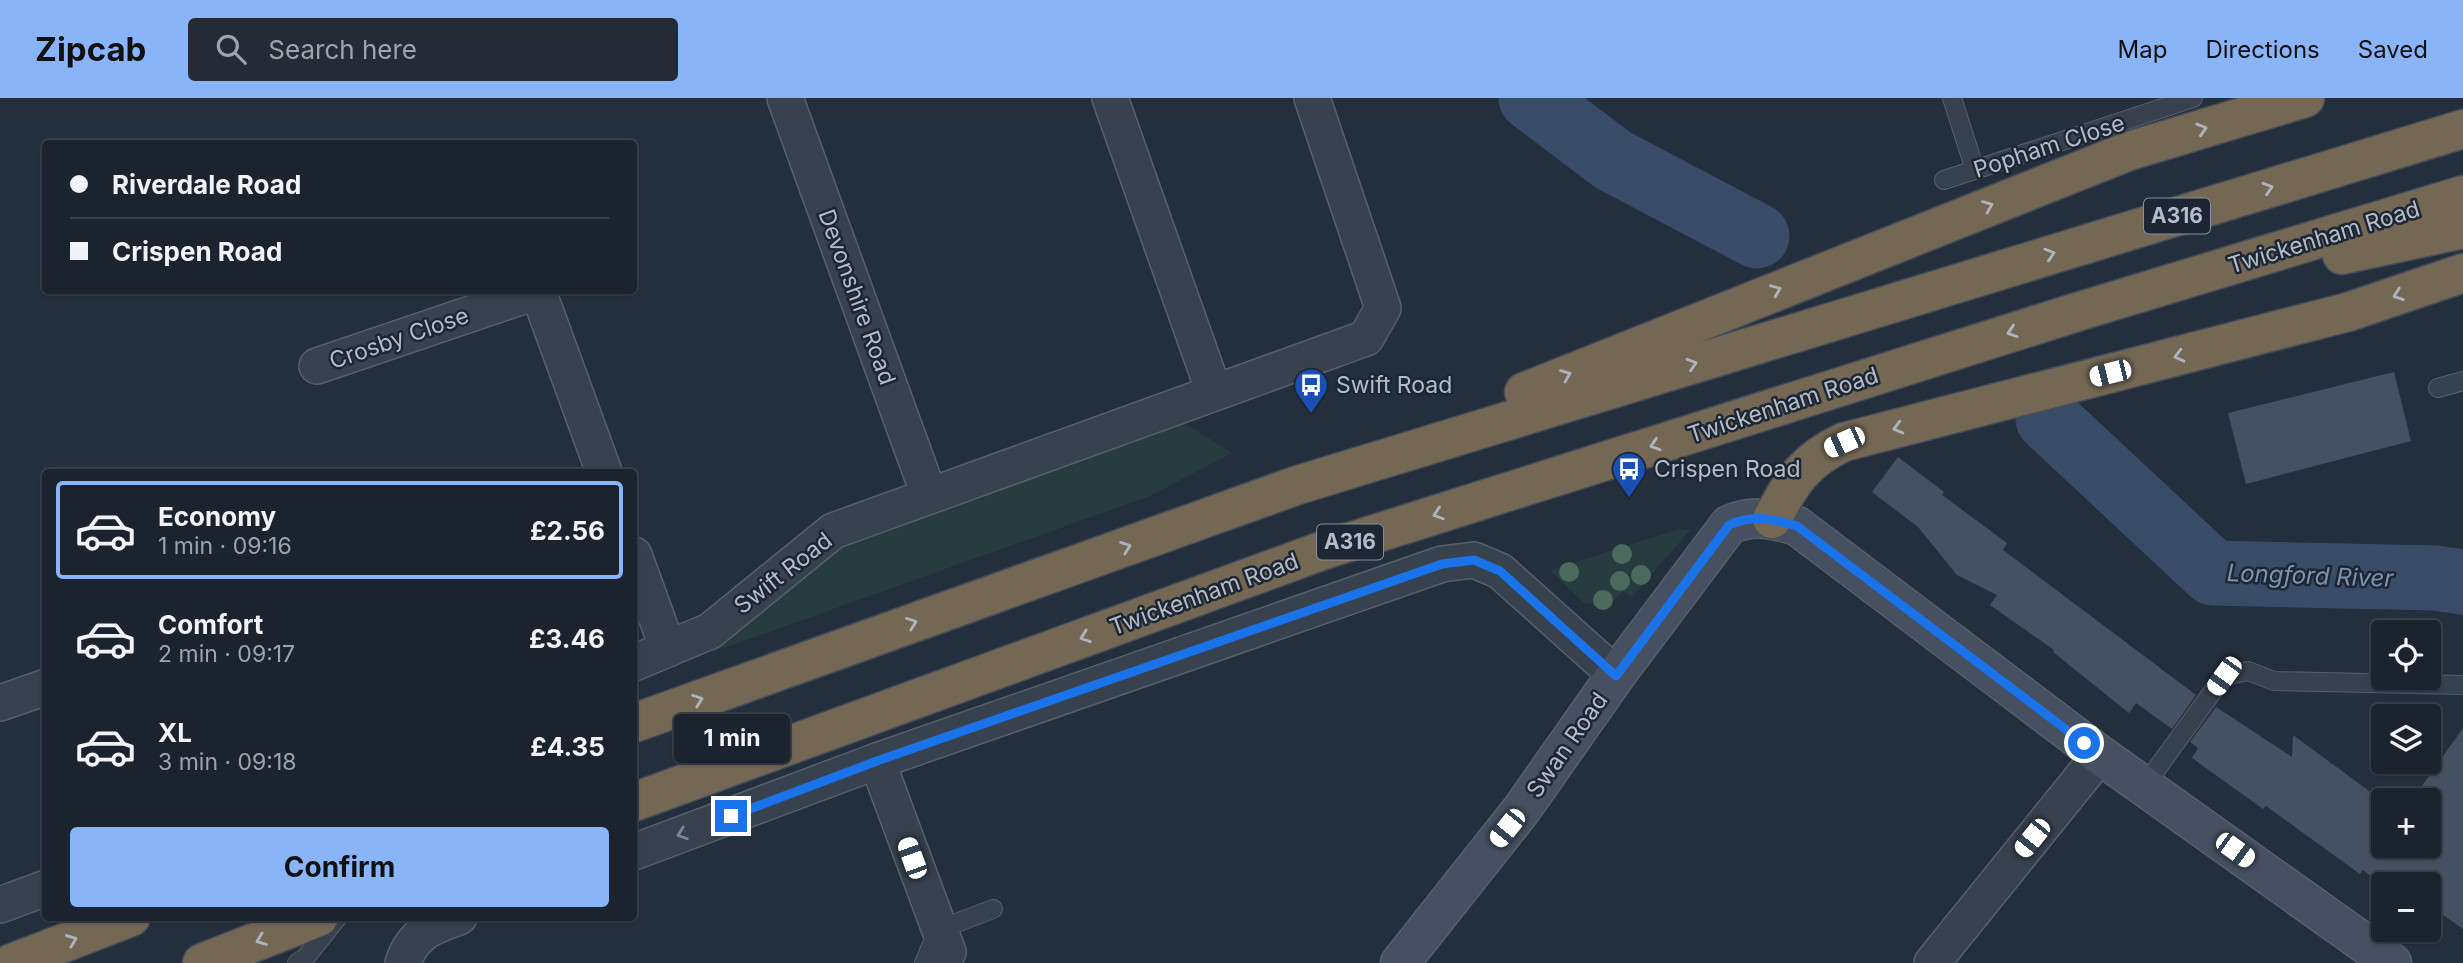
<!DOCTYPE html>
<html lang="en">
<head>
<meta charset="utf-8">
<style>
	body { margin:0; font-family:Inter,sans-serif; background:#242b36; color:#f1f3f6; height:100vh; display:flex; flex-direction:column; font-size:26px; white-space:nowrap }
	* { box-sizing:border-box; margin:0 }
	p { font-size:23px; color:#a0a4aa }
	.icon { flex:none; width:38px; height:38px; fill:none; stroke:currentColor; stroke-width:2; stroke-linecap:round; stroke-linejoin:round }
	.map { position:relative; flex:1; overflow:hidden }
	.details { position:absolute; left:42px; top:371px; width:595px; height:452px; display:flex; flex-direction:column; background:#1b232e; border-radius:7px; box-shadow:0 2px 5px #0004,0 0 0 2px #39404a }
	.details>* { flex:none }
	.hud { position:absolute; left:42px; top:42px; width:595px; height:154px; border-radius:7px; box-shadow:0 2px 5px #0004,0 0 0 2px #39404a; display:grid; align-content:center; height:154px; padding:0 28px; background:#1b232e }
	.tools { position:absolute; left:2371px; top:522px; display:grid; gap:14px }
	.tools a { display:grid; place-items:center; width:70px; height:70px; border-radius:7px; background:#1b232e; box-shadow:0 2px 5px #0004,0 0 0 2px #39404a; font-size:35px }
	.end { position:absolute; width:32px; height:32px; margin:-16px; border:9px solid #1a73e8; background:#fff; box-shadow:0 0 0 4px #fff }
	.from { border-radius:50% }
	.bubble { position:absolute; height:49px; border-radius:7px; background:#1b232e; box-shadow:0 2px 5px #0004,0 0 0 2px #39404a; font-size:23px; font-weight:700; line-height:49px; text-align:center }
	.car { position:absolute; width:21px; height:42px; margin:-21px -10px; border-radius:9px; box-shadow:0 0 5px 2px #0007; background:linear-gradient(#fff 24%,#345 0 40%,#fff 0 76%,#345 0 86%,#fff 0) }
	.hud b { display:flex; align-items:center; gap:24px; height:66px; font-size:26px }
	.hud b+b { border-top:2px solid #39404a }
	.hud i { width:18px; height:18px; background:#f1f3f6 }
	ul { padding:12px 0 0; list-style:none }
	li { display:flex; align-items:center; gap:21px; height:98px; margin:0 14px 10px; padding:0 14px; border:4px solid transparent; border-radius:7px }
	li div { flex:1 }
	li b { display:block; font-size:26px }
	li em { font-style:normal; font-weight:700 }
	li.selected { border-color:#8ab4f8 }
	li>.icon { width:63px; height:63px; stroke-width:1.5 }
	.action { display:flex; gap:14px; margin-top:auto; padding:14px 28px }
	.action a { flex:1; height:80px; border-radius:7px; background:#8ab4f8; color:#111; font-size:28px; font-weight:700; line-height:80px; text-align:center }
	header { display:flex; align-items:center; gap:42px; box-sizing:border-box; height:98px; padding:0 35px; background:#8ab4f8; color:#111 }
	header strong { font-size:33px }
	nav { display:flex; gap:38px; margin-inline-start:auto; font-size:24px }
	.search { width:490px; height:63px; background:#242b36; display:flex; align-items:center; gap:18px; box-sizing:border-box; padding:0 24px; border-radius:7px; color:#a0a4aa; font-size:26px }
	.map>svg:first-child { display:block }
	.green { fill:#263c3f }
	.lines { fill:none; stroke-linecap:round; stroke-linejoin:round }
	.river { stroke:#394c67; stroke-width:65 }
	.building { fill:#455162 }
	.lane-casing { stroke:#565f6c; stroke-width:20 }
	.street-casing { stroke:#565f6c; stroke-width:38 }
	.secondary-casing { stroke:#565f6c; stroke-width:41 }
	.highway-casing { stroke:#434c59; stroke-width:41 }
	.lane { stroke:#38414e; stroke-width:18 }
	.street { stroke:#38414e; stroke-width:35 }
	.secondary { stroke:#465061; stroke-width:38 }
	.highway { stroke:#746855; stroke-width:38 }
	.tree { fill:#4b6a5d }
	.oneway { stroke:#aeb4bd }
	.oneway2 { stroke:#7c8592 }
	.route { stroke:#1a73e8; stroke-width:9 }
	.labels { text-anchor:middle; stroke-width:5; stroke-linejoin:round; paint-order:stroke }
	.shield { fill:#1d2633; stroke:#878f9c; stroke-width:2 }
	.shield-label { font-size:21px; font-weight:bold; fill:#b4bcc9 }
	.street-label { font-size:23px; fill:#b4bcc9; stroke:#1d2633 }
	.poi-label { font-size:23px; fill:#b4bcc9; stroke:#1d2633; text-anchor:start }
	.water-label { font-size:24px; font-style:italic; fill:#7c92b1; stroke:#1d2633 }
</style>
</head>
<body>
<header>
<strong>Zipcab</strong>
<div class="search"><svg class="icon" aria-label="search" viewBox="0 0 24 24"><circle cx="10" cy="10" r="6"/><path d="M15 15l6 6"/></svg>Search here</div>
<nav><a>Map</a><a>Directions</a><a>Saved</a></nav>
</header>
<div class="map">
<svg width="2463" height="865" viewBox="0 0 2463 865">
	<rect width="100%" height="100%" fill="#242f3e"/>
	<g class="green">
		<polygon points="1183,324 1232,355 1150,398 710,555 835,452"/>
		<polygon points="1680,431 1690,432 1632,499 1623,493 1609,508 1584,505 1550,472"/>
	</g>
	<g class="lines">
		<g class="river">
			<polyline points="1531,0 1613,62 1757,138"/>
			<polyline points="2048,321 2213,475 2435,480 2463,484"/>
		</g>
	</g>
	<g class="building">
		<polygon points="2394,274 2411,343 2246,386 2228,315"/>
		<polygon points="1898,359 1944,394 1942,397 2007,445 2003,452 2196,597 2172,631 2136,605 2129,615 2053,554 2054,552 1990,507 1997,497 1957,477 1918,429 1872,394"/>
		<polygon points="2216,609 2292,659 2293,637 2384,704 2384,747 2429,747 2429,702 2412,702 2463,630 2463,831 2429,807 2429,786 2398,786 2384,776 2384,788 2363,772 2360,776 2266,708 2263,711 2192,660 2198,650 2190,644"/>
	</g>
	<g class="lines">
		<g class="lane-casing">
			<g id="lane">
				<polyline points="1952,0 1975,72"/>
				<polyline points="1944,82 2193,0"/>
				<polyline points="2438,290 2463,283"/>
				<polyline points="2145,687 2224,578 2248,573 2274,583 2463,587"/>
				<polyline points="297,865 306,859 338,819"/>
				<polyline points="924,865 938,832 993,811"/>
			</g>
		</g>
		<g class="street-casing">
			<g id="street">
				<polyline points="785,0 929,397"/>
				<polyline points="1110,0 1214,294"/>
				<polyline points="317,268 538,193 604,374"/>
				<polyline points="634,457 668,551"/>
				<polyline points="634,565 710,533 833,433 1366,240 1383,210 1312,0"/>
				<polyline points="0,605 46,589"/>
				<polyline points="877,663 948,854"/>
				<polyline points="634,754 877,663 1442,466 1474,462 1500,473 1616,577"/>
				<polyline points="0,807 46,790"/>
				<path d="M 403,865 C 413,835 431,829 459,819"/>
				<polyline points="1932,865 2100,657"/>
			</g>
		</g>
		<g class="secondary-casing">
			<path id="secondary" d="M 1400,865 L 1522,711 L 1616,577 L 1729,427 C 1753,416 1773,421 1797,428 L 2100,657 L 2392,865"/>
		</g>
		<g class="highway-casing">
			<g id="highway">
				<polyline points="2342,157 2463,131"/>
				<polyline points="1524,294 2129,53 2305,0"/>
				<path d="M 1772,421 C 1791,384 1805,362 1844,344 L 2348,214 L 2463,175"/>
				<polyline points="634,625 1298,387 2463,31"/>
				<polyline points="634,704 1324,452 2077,214 2463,97"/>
				<polyline points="12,865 131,819"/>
				<polyline points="202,865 319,819"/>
			</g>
		</g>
		<use href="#lane" class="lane"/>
		<use href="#street" class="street"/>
		<use href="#secondary" class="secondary"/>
		<use href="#highway" class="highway"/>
	</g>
	<g class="tree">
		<circle cx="1622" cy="456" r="10"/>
		<circle cx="1569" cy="474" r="10"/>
		<circle cx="1641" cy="477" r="10"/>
		<circle cx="1620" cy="483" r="10"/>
		<circle cx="1603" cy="502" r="10"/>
	</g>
	<defs><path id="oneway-chevron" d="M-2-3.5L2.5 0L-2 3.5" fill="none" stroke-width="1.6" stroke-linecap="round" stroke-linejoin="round" transform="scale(1.75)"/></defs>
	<g class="oneway">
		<use href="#oneway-chevron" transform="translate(2202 31) rotate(-17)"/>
		<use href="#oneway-chevron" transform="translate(2268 90) rotate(-17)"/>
		<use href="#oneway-chevron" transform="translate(1988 108) rotate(-22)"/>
		<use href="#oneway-chevron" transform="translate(2050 156) rotate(-17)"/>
		<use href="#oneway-chevron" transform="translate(1776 192) rotate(-22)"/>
		<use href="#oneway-chevron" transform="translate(2398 197) rotate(161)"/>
		<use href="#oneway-chevron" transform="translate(2012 234) rotate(162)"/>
		<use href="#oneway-chevron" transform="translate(2179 258) rotate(166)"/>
		<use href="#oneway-chevron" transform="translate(1692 266) rotate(-17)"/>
		<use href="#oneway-chevron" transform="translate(1566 277) rotate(-22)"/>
		<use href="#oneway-chevron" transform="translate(1898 330) rotate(165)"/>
		<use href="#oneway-chevron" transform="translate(1655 347) rotate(162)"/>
		<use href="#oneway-chevron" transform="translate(1438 416) rotate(162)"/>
		<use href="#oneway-chevron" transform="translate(1126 449) rotate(-20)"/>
		<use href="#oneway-chevron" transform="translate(912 525) rotate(-20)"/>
		<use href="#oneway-chevron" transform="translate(1085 539) rotate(160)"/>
		<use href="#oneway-chevron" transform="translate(698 602) rotate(-20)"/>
		<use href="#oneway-chevron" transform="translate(72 842) rotate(-21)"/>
		<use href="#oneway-chevron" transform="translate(261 842) rotate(159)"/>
	</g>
	<use class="oneway2" href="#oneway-chevron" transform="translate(682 736) rotate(160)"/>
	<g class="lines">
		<path class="route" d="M 731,718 L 877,663 L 1442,466 L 1474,462 L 1500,473 L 1616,578 L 1729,427 C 1753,416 1773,421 1797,428 L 2084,645"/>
	</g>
	<defs>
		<g id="bus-pin" transform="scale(1.75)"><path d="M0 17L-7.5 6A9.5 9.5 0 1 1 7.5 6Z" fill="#1a4fb4" stroke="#1d2633"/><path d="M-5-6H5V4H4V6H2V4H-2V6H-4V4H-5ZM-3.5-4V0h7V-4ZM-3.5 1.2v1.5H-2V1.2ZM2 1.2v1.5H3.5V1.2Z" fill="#fff"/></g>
	</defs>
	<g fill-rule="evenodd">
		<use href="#bus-pin" x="1311" y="287"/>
		<use href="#bus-pin" x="1629" y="371"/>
	</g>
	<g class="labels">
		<g class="shield">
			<rect x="2144" y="100.5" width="66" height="35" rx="5"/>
			<rect x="1317" y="426.5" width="66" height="35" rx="5"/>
		</g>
		<g class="shield-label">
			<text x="2177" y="125">A316</text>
			<text x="1350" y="451">A316</text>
		</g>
		<g class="street-label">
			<text transform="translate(2049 48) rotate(-18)" y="8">Popham Close</text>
			<text transform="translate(2324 139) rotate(-17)" y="8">Twickenham Road</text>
			<text transform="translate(857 199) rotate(70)" y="8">Devonshire Road</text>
			<text transform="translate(399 240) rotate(-19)" y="8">Crosby Close</text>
			<text transform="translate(1783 307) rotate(-18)" y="8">Twickenham Road</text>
			<text transform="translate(783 475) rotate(-38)" y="8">Swift Road</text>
			<text transform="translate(1204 496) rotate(-20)" y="8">Twickenham Road</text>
			<text transform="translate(1567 647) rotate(-55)" y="8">Swan Road</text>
		</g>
		<g class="poi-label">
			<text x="1336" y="295">Swift Road</text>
			<text x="1654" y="379">Crispen Road</text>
		</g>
		<g class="water-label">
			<text transform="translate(2310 478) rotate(2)" y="8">Longford River</text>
		</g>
	</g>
</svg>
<div class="tools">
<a><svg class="icon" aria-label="locate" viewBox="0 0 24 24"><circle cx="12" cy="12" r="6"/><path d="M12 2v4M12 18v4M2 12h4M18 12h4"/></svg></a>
<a><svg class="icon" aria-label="layers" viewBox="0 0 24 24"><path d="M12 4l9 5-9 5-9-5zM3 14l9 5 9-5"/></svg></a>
<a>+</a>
<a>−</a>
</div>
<i class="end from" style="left:2084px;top:645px"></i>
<i class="end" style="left:731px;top:718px"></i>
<div class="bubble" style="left:674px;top:616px;width:116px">1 min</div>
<i class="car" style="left:2110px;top:275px;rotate:256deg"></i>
<i class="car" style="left:1844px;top:344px;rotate:246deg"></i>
<i class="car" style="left:2224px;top:578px;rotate:216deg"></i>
<i class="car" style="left:1507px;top:730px;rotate:219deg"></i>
<i class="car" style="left:2032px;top:740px;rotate:219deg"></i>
<i class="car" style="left:2235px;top:752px;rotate:126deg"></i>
<i class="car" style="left:912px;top:760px;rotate:340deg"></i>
<div class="hud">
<b><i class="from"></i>Riverdale Road</b>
<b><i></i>Crispen Road</b>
</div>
<section class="details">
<ul>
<li class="selected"><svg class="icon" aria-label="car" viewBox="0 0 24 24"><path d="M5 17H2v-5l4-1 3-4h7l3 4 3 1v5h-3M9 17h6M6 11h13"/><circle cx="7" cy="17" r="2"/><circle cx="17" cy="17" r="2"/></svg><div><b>Economy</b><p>1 min · 09:16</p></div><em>£2.56</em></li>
<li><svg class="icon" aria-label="car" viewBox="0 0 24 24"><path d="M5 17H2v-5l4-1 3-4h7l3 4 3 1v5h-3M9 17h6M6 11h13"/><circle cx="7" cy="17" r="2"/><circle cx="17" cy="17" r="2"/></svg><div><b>Comfort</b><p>2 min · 09:17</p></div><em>£3.46</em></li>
<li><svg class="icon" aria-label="car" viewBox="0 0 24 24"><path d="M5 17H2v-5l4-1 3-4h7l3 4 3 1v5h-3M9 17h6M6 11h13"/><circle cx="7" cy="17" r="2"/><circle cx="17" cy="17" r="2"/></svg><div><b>XL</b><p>3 min · 09:18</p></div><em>£4.35</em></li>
</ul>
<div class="action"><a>Confirm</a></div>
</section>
</div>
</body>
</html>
